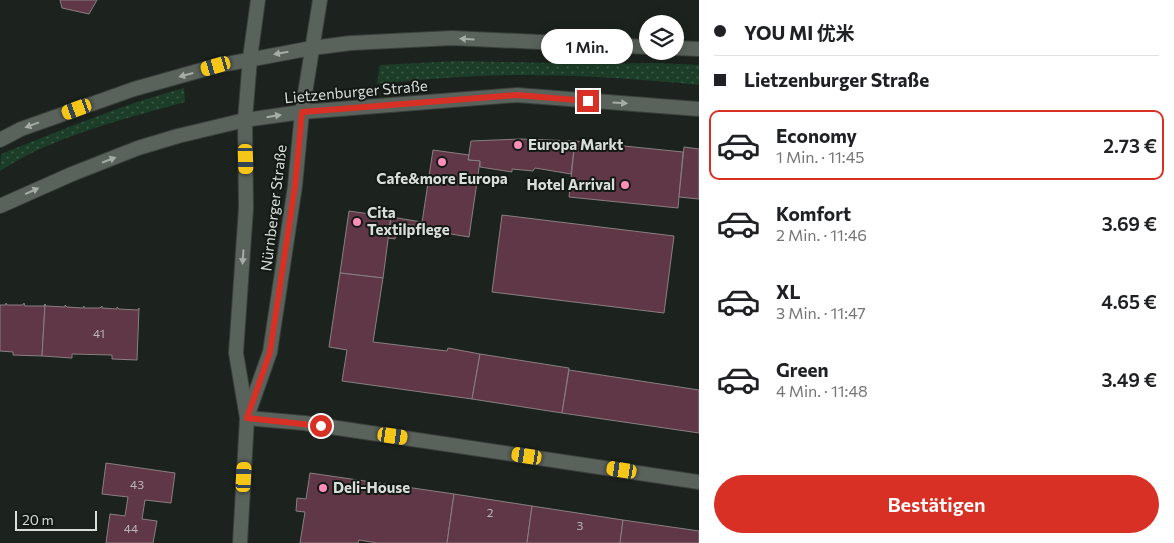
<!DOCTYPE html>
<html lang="de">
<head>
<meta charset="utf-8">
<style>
	body { margin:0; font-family:Commissioner,"Noto Sans SC",sans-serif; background:#f6f6f6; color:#202124; height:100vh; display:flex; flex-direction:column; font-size:19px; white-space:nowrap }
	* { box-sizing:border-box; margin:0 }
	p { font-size:16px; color:#757577 }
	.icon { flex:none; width:28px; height:28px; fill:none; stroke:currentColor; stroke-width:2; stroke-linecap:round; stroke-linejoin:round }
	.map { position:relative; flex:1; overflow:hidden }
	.drawer { display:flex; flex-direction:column; background:#fff; width:475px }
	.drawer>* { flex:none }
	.hud { display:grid; align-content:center; height:110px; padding:0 15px; background:#fff }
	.controls { position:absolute; left:639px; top:15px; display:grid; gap:10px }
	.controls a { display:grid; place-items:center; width:45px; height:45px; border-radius:50%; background:#fff; box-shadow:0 2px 12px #0003; font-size:25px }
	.scale { position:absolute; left:15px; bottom:12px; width:82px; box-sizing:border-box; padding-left:5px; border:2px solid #dadedb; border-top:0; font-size:14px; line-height:18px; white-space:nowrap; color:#dadedb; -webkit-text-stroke:4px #131a15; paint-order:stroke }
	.end { position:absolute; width:22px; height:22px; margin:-11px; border:6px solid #d93025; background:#fff; box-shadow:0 0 0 2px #fff }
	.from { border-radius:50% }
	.bubble { position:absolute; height:35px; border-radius:18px; background:#fff; box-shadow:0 2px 12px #0003; font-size:16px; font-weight:600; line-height:35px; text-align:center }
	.car { position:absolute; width:15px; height:30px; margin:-15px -8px; border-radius:6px; box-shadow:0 0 4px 1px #0007; background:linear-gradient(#f5c518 24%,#345 0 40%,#f5c518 0 76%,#345 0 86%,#f5c518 0) }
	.hud b { display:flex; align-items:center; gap:18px; height:48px; font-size:19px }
	.hud b+b { border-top:1px solid #e0e0e0 }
	.hud i { width:12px; height:12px; background:#202124 }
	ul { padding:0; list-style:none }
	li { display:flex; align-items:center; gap:15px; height:70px; margin:0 10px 8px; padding:0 5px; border:2px solid transparent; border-radius:10px }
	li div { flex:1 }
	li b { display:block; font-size:19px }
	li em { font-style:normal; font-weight:600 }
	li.on { border-color:#d93025 }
	li>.icon { width:45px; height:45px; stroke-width:1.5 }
	.cta { display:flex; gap:10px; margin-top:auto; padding:10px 15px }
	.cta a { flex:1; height:58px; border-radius:30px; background:#d93025; color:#fff; font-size:20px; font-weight:600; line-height:58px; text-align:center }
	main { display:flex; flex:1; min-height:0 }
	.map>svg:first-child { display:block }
	.grass { fill:url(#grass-dots) }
	.building { fill:#5f3746; stroke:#897f82 }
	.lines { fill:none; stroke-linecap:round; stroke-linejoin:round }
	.minor-casing { stroke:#3a3f3b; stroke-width:16 }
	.tertiary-casing { stroke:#3a3f3b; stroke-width:16 }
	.secondary-casing { stroke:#3a3f3b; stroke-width:16 }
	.minor { stroke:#5a625c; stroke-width:14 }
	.tertiary { stroke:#5a625c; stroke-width:14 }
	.secondary { stroke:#5a625c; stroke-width:14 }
	.oneway { fill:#a7aca8 }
	.route { stroke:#d93025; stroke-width:6 }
	.poi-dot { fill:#ff8eba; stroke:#131a15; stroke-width:2 }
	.labels { text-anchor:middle; stroke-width:4; stroke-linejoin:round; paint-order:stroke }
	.number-label { font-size:12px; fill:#bbb4b6 }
	.street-label { font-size:15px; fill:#dadedb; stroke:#131a15 }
	.poi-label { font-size:15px; font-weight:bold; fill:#dadedb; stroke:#131a15; text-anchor:start }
</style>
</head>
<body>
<main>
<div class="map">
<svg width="699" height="543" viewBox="0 0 699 543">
	<defs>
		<pattern id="grass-dots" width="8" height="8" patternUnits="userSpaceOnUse" patternTransform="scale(1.25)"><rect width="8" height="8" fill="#1c3e28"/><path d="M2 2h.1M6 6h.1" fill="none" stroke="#3c5947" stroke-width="1.8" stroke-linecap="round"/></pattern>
	</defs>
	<rect width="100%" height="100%" fill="#1c231e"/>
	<g class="grass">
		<path d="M 458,61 L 596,64 L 659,63 L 699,65 L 699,85 C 640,79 582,75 523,75 C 474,75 426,79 377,84 L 380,65 Z"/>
		<path d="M 184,88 L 185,102 C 124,119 53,136 0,171 L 1,154 C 62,130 121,105 184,88 Z"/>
	</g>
	<g class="building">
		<polygon points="60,0 97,0 89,14 62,8"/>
		<polygon points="521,139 575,141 571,174 535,168 533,171 512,169 512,172 480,167 480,161 468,160 471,141"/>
		<polygon points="575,141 683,152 678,208 569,197"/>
		<polygon points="684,147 699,149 699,199 679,197"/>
		<polygon points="433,150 469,155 468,160 480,161 469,237 421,229"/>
		<polygon points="349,211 391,217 383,278 340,273"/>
		<polygon points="502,215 674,236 664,313 492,292"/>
		<polygon points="391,217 422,222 422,226 398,224 395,239 388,238"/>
		<polygon points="340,273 383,278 373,342 447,351 448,348 480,354 472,399 342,381 347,350 329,347"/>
		<polygon points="6,303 7,305 23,305 24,303 25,306 44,306 45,304 42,356 13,355 13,352 0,351 0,305 6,305"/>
		<polygon points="45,304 46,306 65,307 65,305 67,307 83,308 84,306 84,308 100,308 102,306 102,308 117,309 117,307 119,309 138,310 139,308 137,360 112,359 112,355 72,354 72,358 42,356"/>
		<polygon points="480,354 569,368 562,413 472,399"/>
		<polygon points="569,370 699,390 699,433 562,413"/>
		<polygon points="106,463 175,473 171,503 145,500 142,519 157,521 153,543 106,543 110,514 125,516 128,497 102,494"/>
		<polygon points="310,473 454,494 447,543 377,543 359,540 358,543 300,543 305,512 296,511 297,498 306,499"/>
		<polygon points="454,494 532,506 527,543 447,543"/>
		<polygon points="532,506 623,520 620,543 527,543"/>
		<polygon points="623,520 699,531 699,543 620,543"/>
	</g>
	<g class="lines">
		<g class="minor-casing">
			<polyline id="minor" points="247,418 304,423 699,482"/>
		</g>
		<g class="tertiary-casing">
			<g id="tertiary">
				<polyline points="247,417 270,352 295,186 302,112"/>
				<polyline points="240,543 247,418 236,353 246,208 245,120"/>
			</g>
		</g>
		<g class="secondary-casing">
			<g id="secondary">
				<polyline points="675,48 699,49"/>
				<polyline points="302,112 320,0"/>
				<polyline points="245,120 250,58 258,0"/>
				<polyline points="0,140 21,129 134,89 216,66 312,48 351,43 452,38 648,47"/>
				<polyline points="0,206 72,174 138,148 178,136 245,120 302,112 517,95 699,109"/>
			</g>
		</g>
		<use href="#minor" class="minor"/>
		<use href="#tertiary" class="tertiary"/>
		<use href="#secondary" class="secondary"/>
	</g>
	<defs><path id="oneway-solid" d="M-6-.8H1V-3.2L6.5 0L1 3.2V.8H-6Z" transform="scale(1.25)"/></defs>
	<g class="oneway">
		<use href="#oneway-solid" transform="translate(467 39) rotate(-177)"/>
		<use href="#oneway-solid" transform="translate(281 53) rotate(170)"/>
		<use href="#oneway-solid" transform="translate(186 75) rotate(165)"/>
		<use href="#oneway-solid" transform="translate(620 103) rotate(4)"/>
		<use href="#oneway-solid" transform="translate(274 116) rotate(-9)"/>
		<use href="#oneway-solid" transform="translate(32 125) rotate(160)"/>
		<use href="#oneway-solid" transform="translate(109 160) rotate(-21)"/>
		<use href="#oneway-solid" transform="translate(32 191) rotate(-24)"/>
		<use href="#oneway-solid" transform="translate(243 257) rotate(94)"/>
	</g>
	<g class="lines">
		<polyline class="route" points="321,426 247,418 270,352 295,186 302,112 517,95 588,101"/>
	</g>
	<g class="poi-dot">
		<circle cx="518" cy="145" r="5"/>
		<circle cx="442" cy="162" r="5"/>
		<circle cx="625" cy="185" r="5"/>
		<circle cx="357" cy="222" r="5"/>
		<circle cx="323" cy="488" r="5"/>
	</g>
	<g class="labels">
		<g class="number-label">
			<text x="99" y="338">41</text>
			<text x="137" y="489">43</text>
			<text x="490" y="517">2</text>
			<text x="580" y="530">3</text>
			<text x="131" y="533">44</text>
		</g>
		<g class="street-label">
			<text transform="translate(356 92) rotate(-5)" y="5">Lietzenburger Straße</text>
			<text transform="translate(274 208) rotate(-83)" y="5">Nürnberger Straße</text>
		</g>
		<g class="poi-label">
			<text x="528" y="150">Europa Markt</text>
			<text x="442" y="184" text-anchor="middle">Cafe&amp;more Europa</text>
			<text x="615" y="190" text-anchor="end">Hotel Arrival</text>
			<text x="367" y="218">Cita<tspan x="367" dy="17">Textilpflege</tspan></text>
			<text x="333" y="493">Deli-House</text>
		</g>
	</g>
</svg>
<div class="controls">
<a><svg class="icon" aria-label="layers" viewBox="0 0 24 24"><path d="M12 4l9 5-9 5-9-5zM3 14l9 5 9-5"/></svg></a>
</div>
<div class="scale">20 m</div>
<i class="end from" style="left:321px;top:426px"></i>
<i class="end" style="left:588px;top:101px"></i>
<div class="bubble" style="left:541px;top:29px;width:92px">1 Min.</div>
<i class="car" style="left:216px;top:66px;rotate:254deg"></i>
<i class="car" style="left:77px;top:109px;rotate:250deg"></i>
<i class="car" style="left:246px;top:159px;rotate:178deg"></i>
<i class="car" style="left:393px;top:436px;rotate:98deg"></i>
<i class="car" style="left:527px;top:456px;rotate:279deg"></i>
<i class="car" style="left:622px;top:470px;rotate:279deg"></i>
<i class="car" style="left:244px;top:477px;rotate:3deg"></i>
</div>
<section class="drawer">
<div class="hud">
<b><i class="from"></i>YOU MI 优米</b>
<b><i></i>Lietzenburger Straße</b>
</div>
<ul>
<li class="on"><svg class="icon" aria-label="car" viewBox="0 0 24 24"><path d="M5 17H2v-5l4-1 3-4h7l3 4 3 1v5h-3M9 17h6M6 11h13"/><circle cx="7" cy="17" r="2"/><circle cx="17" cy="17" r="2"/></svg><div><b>Economy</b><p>1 Min. · 11:45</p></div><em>2.73 €</em></li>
<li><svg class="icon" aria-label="car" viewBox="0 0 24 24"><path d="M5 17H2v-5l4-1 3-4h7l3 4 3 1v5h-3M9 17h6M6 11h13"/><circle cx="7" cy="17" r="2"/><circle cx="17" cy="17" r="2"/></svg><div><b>Komfort</b><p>2 Min. · 11:46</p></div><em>3.69 €</em></li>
<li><svg class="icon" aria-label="car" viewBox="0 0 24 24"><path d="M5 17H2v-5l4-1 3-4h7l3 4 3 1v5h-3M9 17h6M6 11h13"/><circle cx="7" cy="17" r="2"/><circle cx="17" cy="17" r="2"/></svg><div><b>XL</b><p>3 Min. · 11:47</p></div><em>4.65 €</em></li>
<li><svg class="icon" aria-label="car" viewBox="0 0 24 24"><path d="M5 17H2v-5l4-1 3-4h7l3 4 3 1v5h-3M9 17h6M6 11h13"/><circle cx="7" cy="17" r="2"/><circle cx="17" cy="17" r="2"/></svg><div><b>Green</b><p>4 Min. · 11:48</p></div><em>3.49 €</em></li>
</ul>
<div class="cta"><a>Bestätigen</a></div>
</section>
</main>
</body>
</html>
